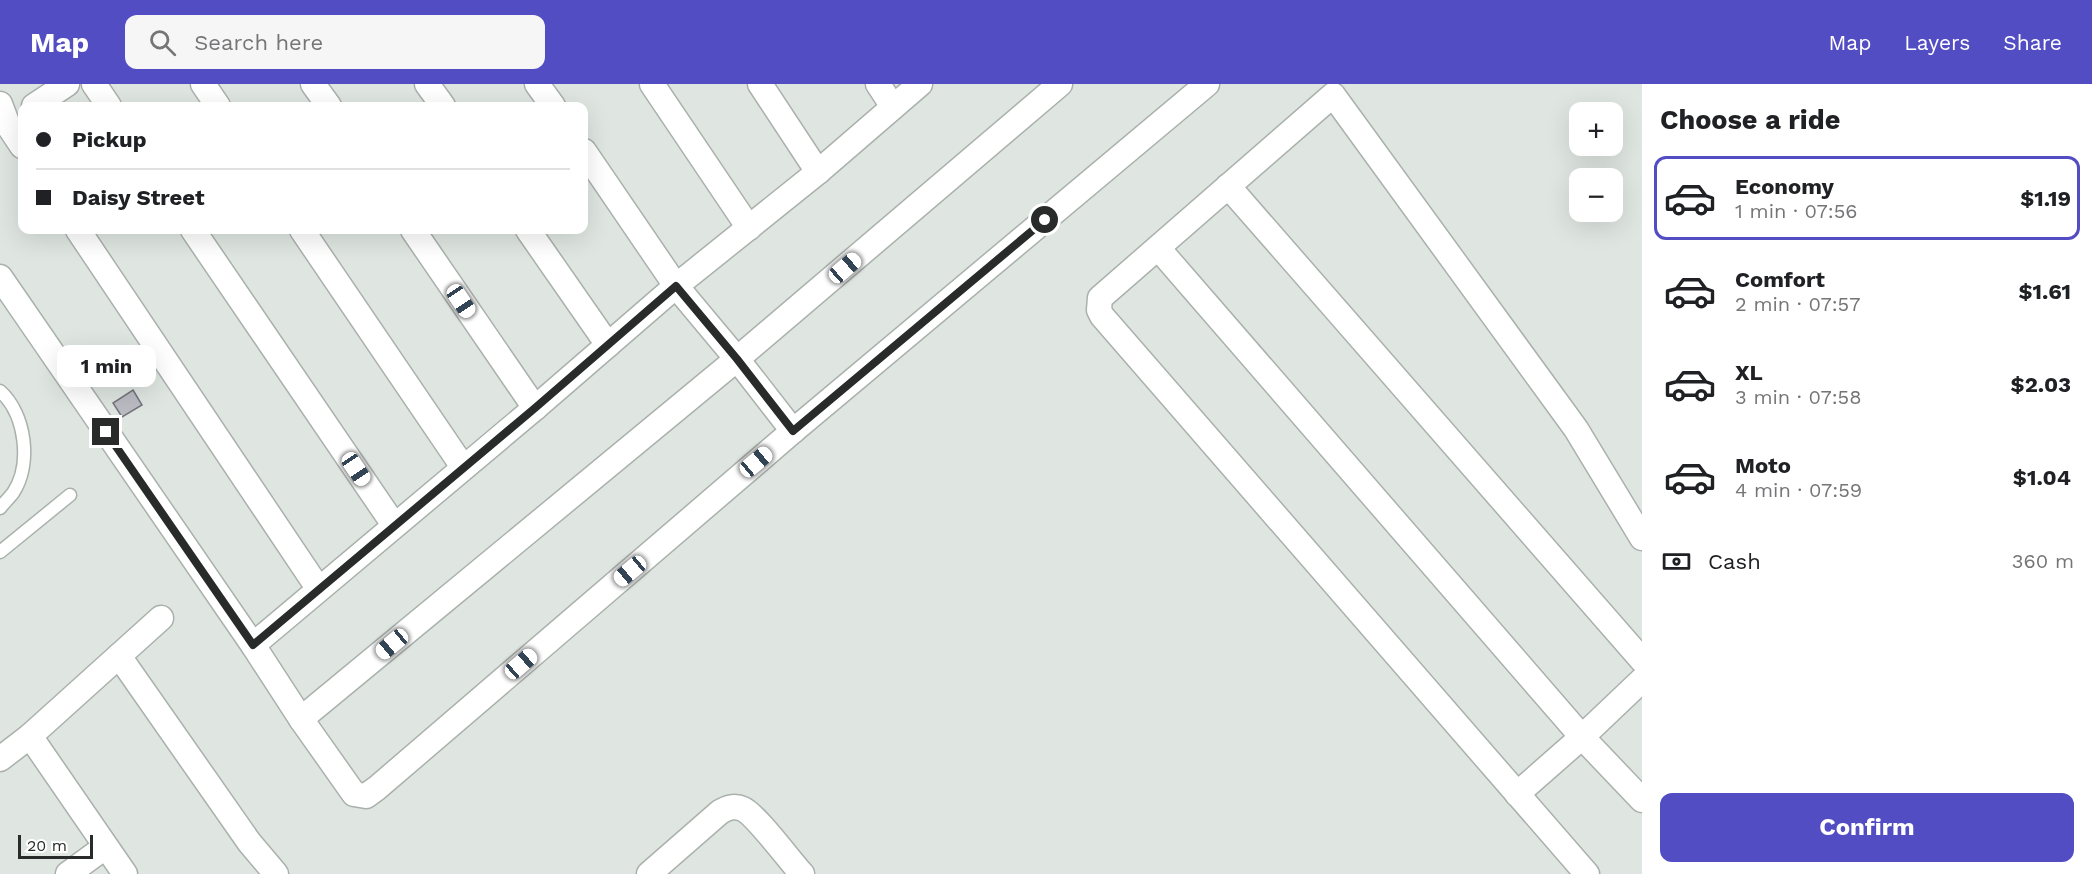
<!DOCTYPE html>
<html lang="en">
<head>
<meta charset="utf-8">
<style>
	body { margin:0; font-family:"Work Sans",sans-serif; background:#f6f6f6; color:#202124; height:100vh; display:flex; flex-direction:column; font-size:22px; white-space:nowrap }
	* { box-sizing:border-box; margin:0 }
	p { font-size:20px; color:#757577 }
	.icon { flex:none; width:33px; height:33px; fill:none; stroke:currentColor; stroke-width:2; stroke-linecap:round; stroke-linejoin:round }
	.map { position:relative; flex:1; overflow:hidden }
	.panel { display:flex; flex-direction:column; background:#fff; width:450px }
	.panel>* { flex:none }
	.banner { position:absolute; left:18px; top:18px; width:570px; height:132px; border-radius:12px; box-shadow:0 6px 24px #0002; display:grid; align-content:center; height:132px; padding:0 18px; background:#fff }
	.tools { position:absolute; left:1569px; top:18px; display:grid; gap:12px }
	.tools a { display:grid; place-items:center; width:54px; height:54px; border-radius:12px; background:#fff; box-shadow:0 6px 24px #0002; font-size:30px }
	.scale { position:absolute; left:18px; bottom:15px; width:75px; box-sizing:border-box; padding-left:6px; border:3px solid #282b29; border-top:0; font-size:16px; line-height:21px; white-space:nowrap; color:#282b29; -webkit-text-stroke:4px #fff; paint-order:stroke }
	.end { position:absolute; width:27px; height:27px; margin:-14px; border:8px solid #282b29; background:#fff; box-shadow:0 0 0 3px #fff }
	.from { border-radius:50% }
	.bubble { position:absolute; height:42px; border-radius:12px; background:#fff; box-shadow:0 6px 24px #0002; font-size:20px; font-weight:700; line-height:42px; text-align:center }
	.car { position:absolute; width:18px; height:36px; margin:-18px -9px; border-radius:8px; box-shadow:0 0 4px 2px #0007; background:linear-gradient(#fff 24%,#345 0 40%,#fff 0 76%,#345 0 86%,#fff 0) }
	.banner b { display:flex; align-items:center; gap:21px; height:57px; font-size:22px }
	.banner b+b { border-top:2px solid #e0e0e0 }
	.banner i { width:15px; height:15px; background:#202124 }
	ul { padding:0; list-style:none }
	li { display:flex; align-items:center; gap:18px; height:84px; margin:0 12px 9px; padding:0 6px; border:3px solid transparent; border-radius:12px }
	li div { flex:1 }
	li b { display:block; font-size:22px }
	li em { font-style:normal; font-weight:700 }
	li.active { border-color:#534dc4 }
	li>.icon { width:54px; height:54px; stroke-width:1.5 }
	h2 { padding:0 18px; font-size:27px; line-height:72px }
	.pay { display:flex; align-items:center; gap:15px; height:66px; padding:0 18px; font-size:22px }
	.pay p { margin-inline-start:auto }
	.cta { display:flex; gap:12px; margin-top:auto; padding:12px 18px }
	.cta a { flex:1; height:69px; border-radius:12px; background:#534dc4; color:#fff; font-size:24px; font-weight:700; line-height:69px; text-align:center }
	header { display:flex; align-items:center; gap:36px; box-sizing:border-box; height:84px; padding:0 30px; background:#534dc4; color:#fff }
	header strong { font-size:28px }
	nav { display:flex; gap:33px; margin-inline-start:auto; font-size:21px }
	.search { width:420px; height:54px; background:#f6f6f6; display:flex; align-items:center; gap:15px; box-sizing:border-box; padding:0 21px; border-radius:12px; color:#757577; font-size:22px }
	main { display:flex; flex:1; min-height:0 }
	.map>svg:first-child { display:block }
	.building { fill:#bbbcc3; stroke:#74757c; stroke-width:1.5 }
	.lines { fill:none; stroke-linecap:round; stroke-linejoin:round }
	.lane-casing { stroke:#aab1ac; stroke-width:15 }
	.street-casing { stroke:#aab1ac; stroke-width:27 }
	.lane { stroke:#fff; stroke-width:12 }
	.street { stroke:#fff; stroke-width:24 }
	.route { stroke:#282b29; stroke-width:8 }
</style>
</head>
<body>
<header>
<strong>Map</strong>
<div class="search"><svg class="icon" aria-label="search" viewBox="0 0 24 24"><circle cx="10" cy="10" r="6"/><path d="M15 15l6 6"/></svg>Search here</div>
<nav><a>Map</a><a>Layers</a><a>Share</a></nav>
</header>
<main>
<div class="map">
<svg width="1642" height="790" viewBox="0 0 1642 790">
	<rect width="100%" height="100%" fill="#dfe6e1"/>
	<polygon class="building" points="133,306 142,321 122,333 113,319"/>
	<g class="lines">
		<g class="lane-casing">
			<g id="lane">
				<path d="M 0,307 C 26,330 32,381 13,409 C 9,414 4,419 0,424"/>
				<polyline points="0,468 70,411"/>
			</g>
		</g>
		<g class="street-casing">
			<g id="street">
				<polyline points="94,0 109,22"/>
				<polyline points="203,0 218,22"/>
				<polyline points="313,0 329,22"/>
				<polyline points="427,0 443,22"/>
				<polyline points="537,0 553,22"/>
				<polyline points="652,0 749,144"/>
				<polyline points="760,0 818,88"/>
				<polyline points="878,0 893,23"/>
				<polyline points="920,0 818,88 676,202 535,324 253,561 301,635 354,710 366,712 377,704 793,347 1207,0"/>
				<polyline points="0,20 8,41 22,62"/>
				<polyline points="34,22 67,0"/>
				<polyline points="584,67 676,202 737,275 793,347"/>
				<polyline points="1228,102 1642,576"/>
				<polyline points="78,146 318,504"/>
				<polyline points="193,146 394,441"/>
				<polyline points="302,146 463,383"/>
				<polyline points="413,146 535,324"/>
				<polyline points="528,146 608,261"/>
				<polyline points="1158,164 1582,653 1642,716"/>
				<polyline points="0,193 253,561"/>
				<polyline points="119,572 249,758 276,790"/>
				<polyline points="301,635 737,275 1060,0"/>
				<polyline points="30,652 125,790"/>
				<polyline points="0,675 30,652 161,534"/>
				<polyline points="1517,710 1582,653 1642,596"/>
				<polyline points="68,790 105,763"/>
				<path d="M 649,790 L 720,728 C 727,724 734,721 743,725 C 756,731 790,777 802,790"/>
				<polyline points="1587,790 1102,232 1099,226 1100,214 1333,11 1576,345 1642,454"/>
			</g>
		</g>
		<use href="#lane" class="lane"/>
		<use href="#street" class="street"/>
	</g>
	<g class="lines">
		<polyline class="route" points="106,348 253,561 535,324 676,202 737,275 793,347 1045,136"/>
	</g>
</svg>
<div class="tools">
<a>+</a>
<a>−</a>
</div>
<div class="scale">20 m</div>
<i class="end from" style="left:1045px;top:136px"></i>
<i class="end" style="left:106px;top:348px"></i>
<div class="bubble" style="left:57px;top:261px;width:99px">1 min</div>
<i class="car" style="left:845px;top:184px;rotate:49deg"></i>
<i class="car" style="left:461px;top:217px;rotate:146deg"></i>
<i class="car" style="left:756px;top:378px;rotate:50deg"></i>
<i class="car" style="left:356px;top:385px;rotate:146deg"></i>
<i class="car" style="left:630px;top:487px;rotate:230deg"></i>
<i class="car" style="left:392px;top:560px;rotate:230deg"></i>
<i class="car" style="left:521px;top:580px;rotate:49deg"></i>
<div class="banner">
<b><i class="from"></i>Pickup</b>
<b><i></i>Daisy Street</b>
</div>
</div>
<section class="panel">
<h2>Choose a ride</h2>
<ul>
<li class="active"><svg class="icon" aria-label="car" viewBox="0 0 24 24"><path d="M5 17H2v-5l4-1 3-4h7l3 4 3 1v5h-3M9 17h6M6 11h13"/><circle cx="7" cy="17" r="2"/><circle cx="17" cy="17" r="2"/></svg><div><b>Economy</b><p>1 min · 07:56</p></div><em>$1.19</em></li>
<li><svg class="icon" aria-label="car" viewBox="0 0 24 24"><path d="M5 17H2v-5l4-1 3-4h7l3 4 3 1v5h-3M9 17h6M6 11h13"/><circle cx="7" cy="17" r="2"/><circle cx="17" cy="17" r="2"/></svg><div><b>Comfort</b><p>2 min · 07:57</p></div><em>$1.61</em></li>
<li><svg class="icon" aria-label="car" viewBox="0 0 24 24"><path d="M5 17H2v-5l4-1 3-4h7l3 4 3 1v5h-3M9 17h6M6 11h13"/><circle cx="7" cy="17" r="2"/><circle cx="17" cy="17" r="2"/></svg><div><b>XL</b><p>3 min · 07:58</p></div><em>$2.03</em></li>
<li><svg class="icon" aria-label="car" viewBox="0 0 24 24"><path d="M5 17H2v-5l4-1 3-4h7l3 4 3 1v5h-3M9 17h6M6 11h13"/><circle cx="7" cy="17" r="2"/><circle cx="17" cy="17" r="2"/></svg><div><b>Moto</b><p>4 min · 07:59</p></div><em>$1.04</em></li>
</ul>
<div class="pay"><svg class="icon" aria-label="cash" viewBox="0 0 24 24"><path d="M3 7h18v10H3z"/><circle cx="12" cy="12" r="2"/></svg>Cash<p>360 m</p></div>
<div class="cta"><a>Confirm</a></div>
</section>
</main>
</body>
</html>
